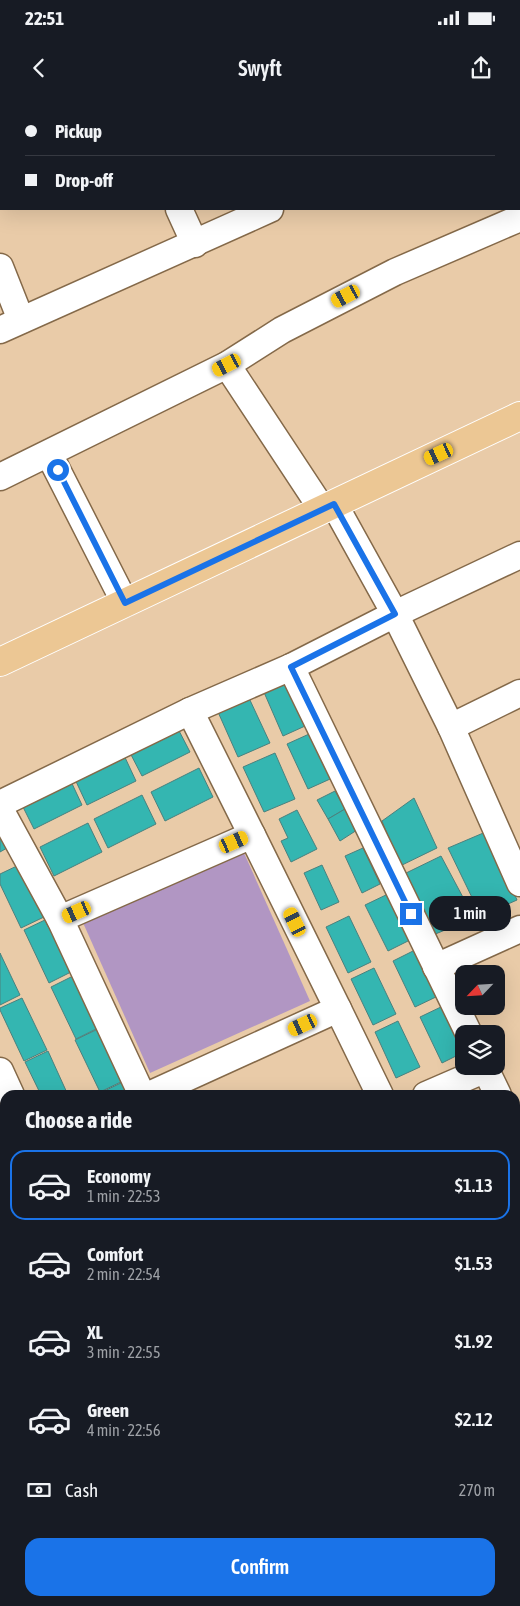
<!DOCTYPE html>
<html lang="en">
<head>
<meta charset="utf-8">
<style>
	body { margin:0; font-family:"Asap Condensed",sans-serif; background:#20242c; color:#f1f3f6; height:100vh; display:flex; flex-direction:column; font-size:19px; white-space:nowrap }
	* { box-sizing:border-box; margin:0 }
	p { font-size:16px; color:#9ea1a6 }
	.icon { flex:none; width:28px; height:28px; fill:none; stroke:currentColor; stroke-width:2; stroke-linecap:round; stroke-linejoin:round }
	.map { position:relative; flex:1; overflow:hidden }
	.details { position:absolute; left:0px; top:990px; width:520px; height:516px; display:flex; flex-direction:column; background:#171b24; border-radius:15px 15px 0 0; box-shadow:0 5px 20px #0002 }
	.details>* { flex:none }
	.banner { position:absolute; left:0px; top:0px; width:520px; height:110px; box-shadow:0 5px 20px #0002; display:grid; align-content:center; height:110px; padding:0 25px; background:#171b24 }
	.needle { width:32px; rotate:245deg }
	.buttons { position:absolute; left:455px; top:865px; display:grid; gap:10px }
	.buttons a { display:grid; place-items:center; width:50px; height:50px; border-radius:10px; background:#171b24; box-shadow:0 5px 20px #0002; font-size:25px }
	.end { position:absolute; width:22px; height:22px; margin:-11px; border:6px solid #1a73e8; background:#fff; box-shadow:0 0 0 2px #fff }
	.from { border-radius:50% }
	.bubble { position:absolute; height:35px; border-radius:15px; background:#171b24; box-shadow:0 5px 20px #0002; font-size:16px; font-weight:600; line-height:35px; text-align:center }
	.car { position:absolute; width:15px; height:30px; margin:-15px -8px; border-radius:6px; box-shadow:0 0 4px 1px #0007; background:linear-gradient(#f5c518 24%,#345 0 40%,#f5c518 0 76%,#345 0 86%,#f5c518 0) }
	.banner b { display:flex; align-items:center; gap:18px; height:48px; font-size:19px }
	.banner b+b { border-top:1px solid #363941 }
	.banner i { width:12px; height:12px; background:#f1f3f6 }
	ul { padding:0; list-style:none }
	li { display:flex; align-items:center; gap:15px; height:70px; margin:0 10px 8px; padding:0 15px; border:2px solid transparent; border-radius:15px }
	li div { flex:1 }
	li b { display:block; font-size:19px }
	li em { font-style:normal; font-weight:600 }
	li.current { border-color:#1a73e8 }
	li>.icon { width:45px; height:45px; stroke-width:1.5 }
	h2 { padding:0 25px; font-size:22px; line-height:60px }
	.pay { display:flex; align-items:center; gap:12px; height:55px; padding:0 25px; font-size:19px }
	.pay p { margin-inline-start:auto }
	.primary-button { display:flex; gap:10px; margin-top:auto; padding:10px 25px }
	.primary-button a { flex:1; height:58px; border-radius:15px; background:#1a73e8; color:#fff; font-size:20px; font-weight:600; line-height:58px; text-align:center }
	.status { display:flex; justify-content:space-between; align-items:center; height:35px; padding:0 25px; background:#171b24; direction:ltr }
	.status svg { height:14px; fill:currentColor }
	header { display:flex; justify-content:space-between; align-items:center; height:65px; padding:0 25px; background:#171b24; font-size:22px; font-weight:600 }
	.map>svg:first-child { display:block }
	.green { fill:#b196c3 }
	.building { fill:#34b6b1; stroke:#4a817e }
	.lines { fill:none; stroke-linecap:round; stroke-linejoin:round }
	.minor-casing { stroke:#846949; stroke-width:29 }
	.primary-casing { stroke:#fff; stroke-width:30 }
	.minor { stroke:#fff; stroke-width:26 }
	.primary { stroke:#ecc794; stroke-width:28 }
	.route { stroke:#1a73e8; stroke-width:6 }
</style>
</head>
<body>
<div class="status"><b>22:51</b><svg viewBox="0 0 49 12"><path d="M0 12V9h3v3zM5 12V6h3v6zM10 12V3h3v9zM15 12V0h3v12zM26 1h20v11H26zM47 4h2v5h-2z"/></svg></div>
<header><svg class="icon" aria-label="back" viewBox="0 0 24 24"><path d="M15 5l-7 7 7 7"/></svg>Swyft<svg class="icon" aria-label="share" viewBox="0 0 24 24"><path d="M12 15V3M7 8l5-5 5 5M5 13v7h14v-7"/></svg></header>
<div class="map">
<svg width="520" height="1506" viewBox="0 0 520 1506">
	<rect width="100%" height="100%" fill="#e9cba8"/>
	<g class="green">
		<polygon points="236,735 310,901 150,973 76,807"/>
		<polygon points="520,1242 520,1434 515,1436 515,1244"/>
	</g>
	<g class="building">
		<polygon points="294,577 314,622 283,636 263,590"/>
		<polygon points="249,598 270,643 238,657 218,612"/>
		<polygon points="175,623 190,652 142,676 127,647"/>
		<polygon points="318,630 339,675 308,689 287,644"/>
		<polygon points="122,651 136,681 87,705 73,675"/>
		<polygon points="275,653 295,699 264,712 243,667"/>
		<polygon points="199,668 213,697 165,721 151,692"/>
		<polygon points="68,675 82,705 34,729 19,699"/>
		<polygon points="335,691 345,709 328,719 317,700"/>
		<polygon points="142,695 156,724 108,748 94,719"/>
		<polygon points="414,698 437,748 400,766 382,721"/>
		<polygon points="345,709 357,730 340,741 328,719"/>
		<polygon points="297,710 317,749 291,762 281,741 288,738 279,719"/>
		<polygon points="88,723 102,752 54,776 40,747"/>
		<polygon points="488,731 517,800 481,816 448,748"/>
		<polygon points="0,734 7,748 0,752"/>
		<polygon points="363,748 380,784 362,793 345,756"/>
		<polygon points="441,756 474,818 433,835 404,774"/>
		<polygon points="19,765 44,817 21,828 0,784 0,774"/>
		<polygon points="322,765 339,802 321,810 304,773"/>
		<polygon points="388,794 410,840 388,851 365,805"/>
		<polygon points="349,816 371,862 348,873 326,827"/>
		<polygon points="47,819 71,872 49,883 24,830"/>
		<polygon points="415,850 438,896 415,907 393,861"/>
		<polygon points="0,853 20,895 0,905"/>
		<polygon points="374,868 396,914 373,925 351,879"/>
		<polygon points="73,876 98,928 76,939 51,887"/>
		<polygon points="22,898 47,950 24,961 0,910 0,908"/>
		<polygon points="443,906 464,952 442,963 420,917"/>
		<polygon points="398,921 420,967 396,978 375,932"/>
		<polygon points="98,929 123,981 100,992 75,940"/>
		<polygon points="48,951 68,995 41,995 25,962"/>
		<polygon points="123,982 129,995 101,995 100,993"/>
		<polygon points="520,1108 520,1135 515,1137 515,1110"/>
		<polygon points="520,1169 520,1191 515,1180 515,1171"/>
		<polygon points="5,1201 5,1236 0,1239 0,1203"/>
		<polygon points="5,1257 5,1292 0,1281 0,1259"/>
		<polygon points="5,1354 5,1396 4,1396 0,1389 0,1357"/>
		<polygon points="59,1501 106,1501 108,1506 61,1506"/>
		<polygon points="167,1501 180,1501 182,1506 157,1506"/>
		<polygon points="206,1501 266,1501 256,1506 208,1506"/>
		<polygon points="398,1501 423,1501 425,1506 400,1506"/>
		<polygon points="462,1501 488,1501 489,1503 482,1506 465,1506"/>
	</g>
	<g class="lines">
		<g class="minor-casing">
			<g id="minor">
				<polyline points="131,0 131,1"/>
				<polyline points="280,0 280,1"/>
				<polyline points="430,0 430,1"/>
				<polyline points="514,0 515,1"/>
				<polyline points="0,59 1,61"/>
				<polyline points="519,81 520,83"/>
				<polyline points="0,84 1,84"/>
				<polyline points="179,109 195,144"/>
				<polyline points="0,167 21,220"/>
				<polyline points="0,230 270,109"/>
				<polyline points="227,265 322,409"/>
				<polyline points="49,354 125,503"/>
				<polyline points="0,377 227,265 282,230 395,172 520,118"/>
				<polyline points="334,404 395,514 451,627 520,783"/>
				<polyline points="291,567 469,934"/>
				<polyline points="190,611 252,735"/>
				<polyline points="451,627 520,593"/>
				<polyline points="0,704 190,611 291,567 395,514 520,455"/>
				<polyline points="0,709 60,819 142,995"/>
				<polyline points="60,819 252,735 338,909 149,995"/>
				<polyline points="436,867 520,829"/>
				<polyline points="338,909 380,995"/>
				<polyline points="484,966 498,995"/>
				<polyline points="0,971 11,995"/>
				<polyline points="426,995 486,969"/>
				<polyline points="515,1031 520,1042"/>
				<polyline points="515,1087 520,1085"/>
				<polyline points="0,1199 5,1196"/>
				<polyline points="515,1230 520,1228"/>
				<polyline points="0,1333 5,1331"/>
				<polyline points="515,1455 520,1453"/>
				<polyline points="371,1501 373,1506"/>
				<polyline points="501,1501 503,1506"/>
				<polyline points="342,1506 352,1501"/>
			</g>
		</g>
		<g class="primary-casing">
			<polyline id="primary" points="0,562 520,316"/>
		</g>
		<use href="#minor" class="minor"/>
		<use href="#primary" class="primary"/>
	</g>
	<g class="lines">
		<polyline class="route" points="58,370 125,503 334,404 395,514 291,567 411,814"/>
	</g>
</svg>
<div class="buttons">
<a><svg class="needle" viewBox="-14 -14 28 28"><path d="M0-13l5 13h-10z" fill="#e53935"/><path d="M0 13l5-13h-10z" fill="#9ea1a6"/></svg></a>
<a><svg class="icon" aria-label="layers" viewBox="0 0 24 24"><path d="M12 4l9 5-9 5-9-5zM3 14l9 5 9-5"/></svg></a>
</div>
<i class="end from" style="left:58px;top:370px"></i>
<i class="end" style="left:411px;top:814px"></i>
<div class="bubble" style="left:429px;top:796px;width:82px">1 min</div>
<i class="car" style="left:346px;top:196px;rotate:242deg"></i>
<i class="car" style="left:227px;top:265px;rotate:243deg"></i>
<i class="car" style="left:439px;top:354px;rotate:245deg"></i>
<i class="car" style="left:234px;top:742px;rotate:66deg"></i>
<i class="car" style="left:77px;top:812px;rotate:246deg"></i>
<i class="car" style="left:295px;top:822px;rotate:334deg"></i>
<i class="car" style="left:303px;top:925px;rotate:245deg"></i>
<div class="banner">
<b><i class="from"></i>Pickup</b>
<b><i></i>Drop-off</b>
</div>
<section class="details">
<h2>Choose a ride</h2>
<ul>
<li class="current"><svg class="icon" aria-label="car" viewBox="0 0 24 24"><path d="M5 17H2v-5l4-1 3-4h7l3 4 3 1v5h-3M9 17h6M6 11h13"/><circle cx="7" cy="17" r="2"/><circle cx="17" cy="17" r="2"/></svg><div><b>Economy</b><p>1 min · 22:53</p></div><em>$1.13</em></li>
<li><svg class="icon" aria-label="car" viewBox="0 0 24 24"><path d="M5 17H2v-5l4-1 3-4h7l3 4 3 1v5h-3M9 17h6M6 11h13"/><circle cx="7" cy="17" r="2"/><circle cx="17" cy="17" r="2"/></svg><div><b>Comfort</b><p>2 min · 22:54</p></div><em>$1.53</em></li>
<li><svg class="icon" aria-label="car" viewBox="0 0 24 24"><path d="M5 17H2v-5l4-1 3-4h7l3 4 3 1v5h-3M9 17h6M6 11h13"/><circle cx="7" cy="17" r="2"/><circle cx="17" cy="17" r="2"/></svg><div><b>XL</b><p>3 min · 22:55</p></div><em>$1.92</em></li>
<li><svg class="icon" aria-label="car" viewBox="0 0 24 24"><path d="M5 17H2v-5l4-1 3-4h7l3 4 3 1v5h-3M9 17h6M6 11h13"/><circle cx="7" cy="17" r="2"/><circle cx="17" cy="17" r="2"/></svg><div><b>Green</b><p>4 min · 22:56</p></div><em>$2.12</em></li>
</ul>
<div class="pay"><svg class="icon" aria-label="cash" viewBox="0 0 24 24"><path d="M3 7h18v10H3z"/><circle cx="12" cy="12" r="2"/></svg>Cash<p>270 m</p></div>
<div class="primary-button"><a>Confirm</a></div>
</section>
</div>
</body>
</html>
